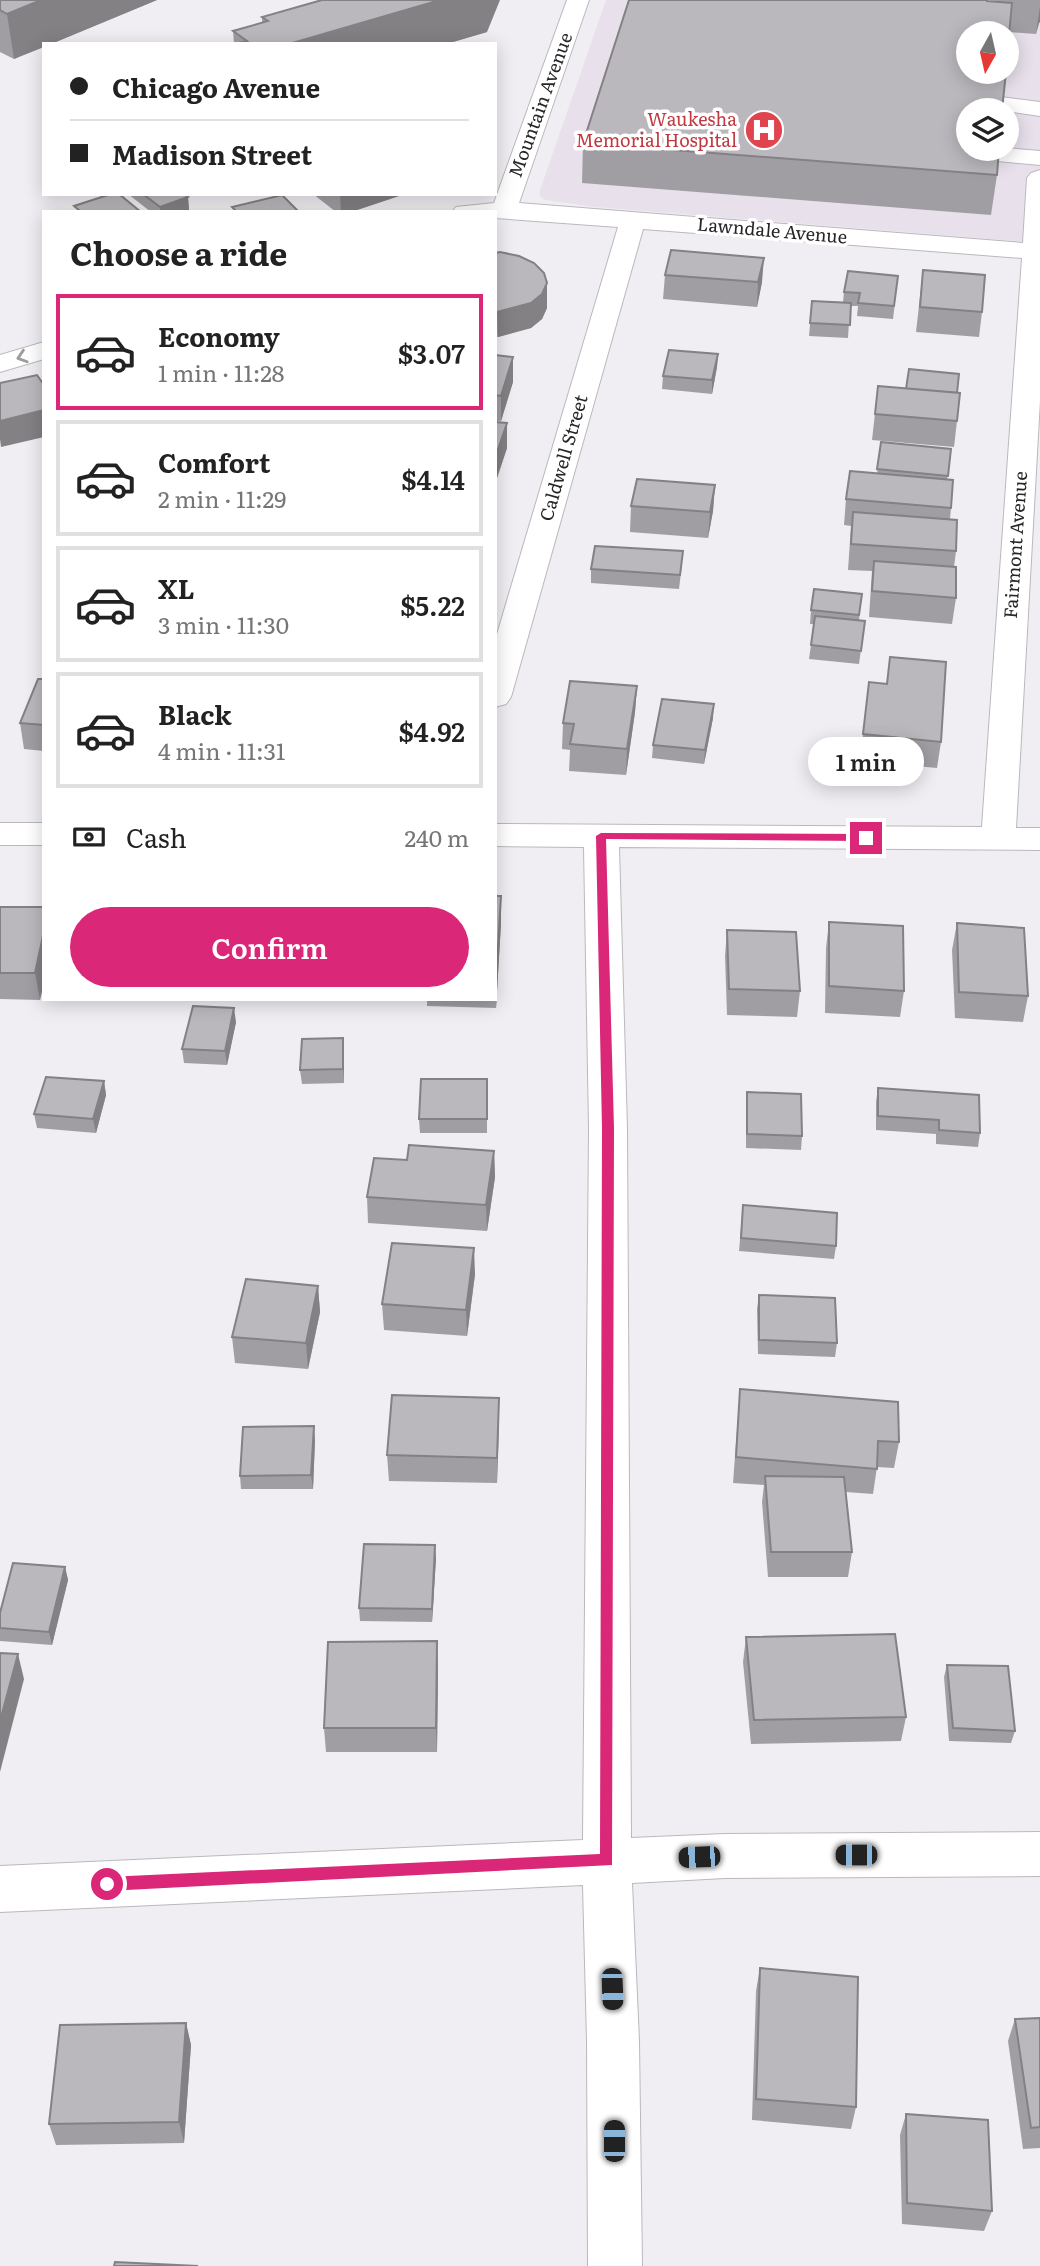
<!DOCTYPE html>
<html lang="en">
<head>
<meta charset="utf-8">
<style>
	body { margin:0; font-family:Literata,serif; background:#f6f6f6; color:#222; height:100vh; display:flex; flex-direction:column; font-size:26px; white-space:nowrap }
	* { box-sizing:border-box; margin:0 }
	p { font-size:23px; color:#767676 }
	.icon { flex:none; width:38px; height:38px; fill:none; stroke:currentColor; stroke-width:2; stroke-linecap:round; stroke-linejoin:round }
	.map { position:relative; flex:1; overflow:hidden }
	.side { position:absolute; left:42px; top:210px; width:455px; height:791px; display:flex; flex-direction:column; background:#fff; border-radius:0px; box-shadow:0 4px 18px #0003 }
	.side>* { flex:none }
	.banner { position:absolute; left:42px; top:42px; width:455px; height:154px; border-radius:0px; box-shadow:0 4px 18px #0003; display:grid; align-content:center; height:154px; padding:0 28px; background:#fff }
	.needle { width:46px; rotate:188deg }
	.tools { position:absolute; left:956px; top:21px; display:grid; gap:14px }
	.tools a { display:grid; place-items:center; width:63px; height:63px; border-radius:50%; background:#fff; box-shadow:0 4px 18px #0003; font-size:35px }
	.end { position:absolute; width:32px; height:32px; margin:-16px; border:9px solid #db2777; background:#fff; box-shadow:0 0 0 4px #fff }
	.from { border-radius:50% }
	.bubble { position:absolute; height:49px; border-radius:24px; background:#fff; box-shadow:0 4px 18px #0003; font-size:23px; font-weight:600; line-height:49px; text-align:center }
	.car { position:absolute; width:21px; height:42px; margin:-21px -10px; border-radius:9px; box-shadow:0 0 5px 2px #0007; background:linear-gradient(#222 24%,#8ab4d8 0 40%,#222 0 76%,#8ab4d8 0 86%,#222 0) }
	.banner b { display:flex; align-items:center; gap:24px; height:66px; font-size:26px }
	.banner b+b { border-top:2px solid #e0e0e0 }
	.banner i { width:18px; height:18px; background:#222 }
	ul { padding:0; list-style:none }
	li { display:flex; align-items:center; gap:21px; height:116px; margin:0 14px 10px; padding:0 14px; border:4px solid #e0e0e0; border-radius:0px }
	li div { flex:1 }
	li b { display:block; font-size:26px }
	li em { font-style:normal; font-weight:600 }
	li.on { border-color:#db2777 }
	li>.icon { width:63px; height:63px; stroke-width:1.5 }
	h2 { padding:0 28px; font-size:32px; line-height:84px }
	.pay { display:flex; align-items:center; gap:18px; height:77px; padding:0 28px; font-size:26px }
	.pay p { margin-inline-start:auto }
	.primary-button { display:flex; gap:14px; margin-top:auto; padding:14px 28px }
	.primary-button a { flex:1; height:80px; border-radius:42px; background:#db2777; color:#fff; font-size:28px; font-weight:600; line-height:80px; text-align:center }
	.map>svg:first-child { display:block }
	.built { fill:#e8e1ec; fill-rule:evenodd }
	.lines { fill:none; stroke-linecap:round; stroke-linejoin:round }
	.minor-casing { stroke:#bbb8bd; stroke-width:2 }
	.minor { fill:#fff; fill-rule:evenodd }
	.wall { fill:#a19ea3 }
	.shaded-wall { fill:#838184 }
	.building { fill:#bbb8bd; stroke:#838184; stroke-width:2 }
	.oneway { stroke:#9d9d9e }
	.route { fill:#db2777 }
	.labels { text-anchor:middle; stroke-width:7; stroke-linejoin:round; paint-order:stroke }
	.far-street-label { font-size:18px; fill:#262527; stroke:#fff }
	.far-health-label { font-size:18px; fill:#be3a42; stroke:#fff; text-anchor:end }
</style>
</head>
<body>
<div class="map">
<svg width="1040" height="2266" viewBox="0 0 1040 2266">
	<rect width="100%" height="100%" fill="#f1eef3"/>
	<path class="built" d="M 606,0 L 1040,0 L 1040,243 L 594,207 L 545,200 L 540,196 L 540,190 ZM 968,33 L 1006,33 L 1006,72 L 968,72 ZM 968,110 L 1006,110 L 1006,149 L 968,149 Z"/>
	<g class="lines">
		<g class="minor-casing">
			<g id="minor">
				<polygon points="567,0 589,0 519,203 1023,243 1027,178 1031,173 1040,170 1040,400 1016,828 1040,828 1040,850 619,847 627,1128 631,1838 725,1834 1040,1832 1040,1876 725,1878 632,1883 639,2041 642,2266 588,2266 587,2041 583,1885 0,1912 0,1866 583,1840 589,1128 584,847 495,846 495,824 982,827 1022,258 643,229 511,697 506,704 495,707 495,641 618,227 495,218 495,212 452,212 456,207 494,203"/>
				<polygon points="1001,97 1040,102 1040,116 992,109 989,104 992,99"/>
				<polygon points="1006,148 1040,151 1040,165 988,160 985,155 988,150"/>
				<polygon points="44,342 44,359 0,372 0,355"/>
				<rect x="0" y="823" width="44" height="22"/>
			</g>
		</g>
		<use href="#minor" class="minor"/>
	</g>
	<g class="wall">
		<polygon points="0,0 157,0 51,44 44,44 14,59 0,52"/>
		<polygon points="629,0 1040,0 1040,22 1039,23 1036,34 1009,32 997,175 991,215 582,183 583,143"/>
		<polygon points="262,17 487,32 446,44 234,44 233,31 262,23"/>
		<polygon points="128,194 184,194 188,197 189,210 184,212 151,212"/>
		<polygon points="313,194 405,194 351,212 336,212"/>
		<polygon points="495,253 547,308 542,319 531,328 498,337 495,337"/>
		<polygon points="923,270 982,312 979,337 916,332"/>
		<polygon points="665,275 762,282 757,307 663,299"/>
		<polygon points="898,276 893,319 857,316 858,306 850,306 848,338 809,336 812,301 843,302 844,292"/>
		<polygon points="718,354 717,367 712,394 662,389 663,376"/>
		<polygon points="495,355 513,357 513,382 501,421 495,421"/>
		<polygon points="878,386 957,421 954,447 872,440"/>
		<polygon points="495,422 507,423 507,448 496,481 495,481"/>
		<polygon points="881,442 951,449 947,480 951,508 950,519 956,551 954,567 956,598 952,624 869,617 872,571 848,570 851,526 844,525 846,499 877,474"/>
		<polygon points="715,485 713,511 708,538 630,532 631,506"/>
		<polygon points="682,565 679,589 591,583 591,569"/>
		<polygon points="862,594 859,620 865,621 859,664 809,659 814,624 810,624 811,610"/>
		<polygon points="44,679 44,751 24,749 20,723"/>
		<polygon points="869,682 941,742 937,768 860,761"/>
		<polygon points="637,686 635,712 626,775 569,771 570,750 562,749 563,723"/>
		<polygon points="713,718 704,764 652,758 653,745"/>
		<polygon points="495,896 501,923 496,1008 427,1006 427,999 495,999"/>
		<polygon points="0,907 44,907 40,1000 0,999"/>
		<polygon points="829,922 904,991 900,1017 825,1013 826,948"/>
		<polygon points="957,923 1028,996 1023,1022 955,1018 952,950"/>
		<polygon points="727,930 800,991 797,1017 727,1015 725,956"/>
		<polygon points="236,1022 227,1065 184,1063 182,1049"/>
		<polygon points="343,1038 344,1083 302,1084 300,1070"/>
		<polygon points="487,1079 487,1133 420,1133 419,1119"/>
		<polygon points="104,1081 106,1095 96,1133 37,1128 34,1114"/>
		<polygon points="878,1088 980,1133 978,1147 936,1144 936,1134 876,1130 876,1102"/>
		<polygon points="747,1092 802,1136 801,1150 746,1148 746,1106"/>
		<polygon points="494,1151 495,1177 487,1231 368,1223 367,1197 407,1160"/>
		<polygon points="743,1205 836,1246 834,1259 739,1251"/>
		<polygon points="475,1274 467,1336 384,1330 382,1304"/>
		<polygon points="318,1286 320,1312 308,1369 235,1363 232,1337"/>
		<polygon points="759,1295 837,1343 835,1357 758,1354 757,1309"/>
		<polygon points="740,1389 899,1442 894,1468 877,1467 873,1494 846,1492 852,1552 848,1577 768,1577 762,1502 764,1485 733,1483"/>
		<polygon points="499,1398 497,1483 389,1481 387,1455"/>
		<polygon points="315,1440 313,1489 241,1489 240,1476"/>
		<polygon points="436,1558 432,1622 360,1621 359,1608"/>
		<polygon points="65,1567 68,1580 52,1645 0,1641 0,1613"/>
		<polygon points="746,1637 906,1717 901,1741 751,1744 743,1662"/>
		<polygon points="947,1665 1015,1731 1011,1743 949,1741 944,1677"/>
		<polygon points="438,1666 437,1752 326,1752 324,1728"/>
		<polygon points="760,1968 856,2107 851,2129 752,2120 756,1991"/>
		<polygon points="1040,2018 1040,2148 1023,2149 1008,2041 1015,2019"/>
		<polygon points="186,2023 191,2045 184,2143 56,2145 49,2124"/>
		<polygon points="906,2114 992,2211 984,2231 902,2224 900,2135"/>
	</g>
	<g class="shaded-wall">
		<polygon points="41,0 157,0 51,44 44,44 44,47 14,59 7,14"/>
		<polygon points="440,0 500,0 487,32 446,44 289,44"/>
		<polygon points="1040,6 1040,22 1039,23 1036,34"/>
		<polygon points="340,194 405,194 351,212 341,212"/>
		<polygon points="188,197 189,210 184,212 160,212 160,207"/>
		<polygon points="764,258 762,282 757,307 758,282"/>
		<polygon points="547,283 547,308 542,319 531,328 498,337 497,312"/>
		<polygon points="718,354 717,367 712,394 712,380"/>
		<polygon points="513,357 513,382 501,421 501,396"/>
		<polygon points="44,410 44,437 1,447 0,439 0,421"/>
		<polygon points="507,423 507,448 496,481 496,455"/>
		<polygon points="715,485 713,511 708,538 710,512"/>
		<polygon points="637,686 635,712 626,775 627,749"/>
		<polygon points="714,704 713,718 704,764 705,750"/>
		<polygon points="501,896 501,923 496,1008 496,981"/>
		<polygon points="44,931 44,983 40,1000 35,973"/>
		<polygon points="234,1008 236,1022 227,1065 225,1051"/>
		<polygon points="343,1038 344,1052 344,1083 343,1069"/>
		<polygon points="104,1081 106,1095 96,1133 93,1119"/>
		<polygon points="494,1151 495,1177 487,1231 486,1205"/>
		<polygon points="474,1248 475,1274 467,1336 466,1310"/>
		<polygon points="318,1286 320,1312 308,1369 306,1343"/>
		<polygon points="499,1398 499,1424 497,1483 497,1458"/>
		<polygon points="314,1426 315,1440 313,1489 311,1475"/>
		<polygon points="435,1545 436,1558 432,1622 432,1609"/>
		<polygon points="65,1567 68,1580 52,1645 49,1632"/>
		<polygon points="437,1641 438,1666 437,1752 436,1728"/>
		<polygon points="18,1654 24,1679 0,1772 0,1721"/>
		<polygon points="186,2023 191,2045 184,2143 179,2122"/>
	</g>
	<g class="building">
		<polygon points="0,0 41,0 7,14 0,10"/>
		<polygon points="322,0 440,0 289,44 235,44 247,41 233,31 268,21 262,17"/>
		<polygon points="629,0 987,0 987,1 1012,3 1006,67 1006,33 968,33 968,72 1006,72 1002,110 968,110 968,149 999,149 997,175 583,143"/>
		<polygon points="111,194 119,194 141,212 81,212 74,206"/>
		<polygon points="143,194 184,194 188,197 160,207"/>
		<polygon points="282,195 299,212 237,212 232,207"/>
		<polygon points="671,250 764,258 758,282 665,275"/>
		<polygon points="500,252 519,256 534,263 544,273 547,283 542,294 531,303 497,312 495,312 495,253"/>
		<polygon points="923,270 985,275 982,312 920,307"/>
		<polygon points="848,271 898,276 894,306 858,303 860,293 844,292"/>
		<polygon points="812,301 851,303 850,325 810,323"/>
		<polygon points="669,350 718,354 712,380 663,376"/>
		<polygon points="495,355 513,357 501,396 495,395"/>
		<polygon points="909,369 959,374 957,393 906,389"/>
		<polygon points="37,375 44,385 44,410 0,421 0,383"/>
		<polygon points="878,386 960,393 957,421 875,414"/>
		<polygon points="495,422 507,423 496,455 495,455"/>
		<polygon points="881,442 951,449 948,476 877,469"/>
		<polygon points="850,471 953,480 951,508 846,499"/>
		<polygon points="637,479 715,485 710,512 631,506"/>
		<polygon points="853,512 957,520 956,551 851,544"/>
		<polygon points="595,546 683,551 680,575 591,569"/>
		<polygon points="874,561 956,567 956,598 872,591"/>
		<polygon points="814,589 862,594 859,615 811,610"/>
		<polygon points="815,616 865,621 861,651 811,645"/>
		<polygon points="890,657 946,662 941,742 863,734 869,682 887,684"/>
		<polygon points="38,679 44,679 44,725 20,723"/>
		<polygon points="570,681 637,686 627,749 570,744 574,724 563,723"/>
		<polygon points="662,699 714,704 705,750 653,745"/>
		<polygon points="495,896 501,896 496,981 495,981"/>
		<polygon points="0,907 44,907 44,931 35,973 0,973"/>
		<polygon points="829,922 903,926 904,991 829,986"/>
		<polygon points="957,923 1024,928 1028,996 959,992"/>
		<polygon points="727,930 796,932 800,991 729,989"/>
		<polygon points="193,1006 234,1008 225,1051 182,1049"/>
		<polygon points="343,1038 343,1069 300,1070 302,1039"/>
		<polygon points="46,1077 104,1081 93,1119 34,1114"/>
		<polygon points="421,1079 487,1079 487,1119 419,1119"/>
		<polygon points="878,1088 979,1095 980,1133 939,1130 939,1120 878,1116"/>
		<polygon points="747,1092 801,1094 802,1136 747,1134"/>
		<polygon points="409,1145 494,1151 486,1205 367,1197 374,1158 407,1160"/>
		<polygon points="743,1205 837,1213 836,1246 741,1238"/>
		<polygon points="392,1243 474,1248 466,1310 382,1304"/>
		<polygon points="246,1279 318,1286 306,1343 232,1337"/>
		<polygon points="759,1295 835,1298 837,1343 759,1340"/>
		<polygon points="740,1389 898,1402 899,1442 878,1441 877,1469 736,1457"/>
		<polygon points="392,1395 499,1398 497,1458 387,1455"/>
		<polygon points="314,1426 311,1475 240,1476 243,1427"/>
		<polygon points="765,1476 844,1477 852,1552 771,1552"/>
		<polygon points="364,1544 435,1545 432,1609 359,1608"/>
		<polygon points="13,1563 65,1567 49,1632 0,1628 0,1613"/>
		<polygon points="895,1634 906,1717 754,1720 746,1637"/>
		<polygon points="437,1641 436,1728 324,1728 328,1642"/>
		<polygon points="0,1653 18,1654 0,1721"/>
		<polygon points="947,1665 1008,1666 1015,1731 953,1728"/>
		<polygon points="760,1968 858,1977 856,2107 756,2099"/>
		<polygon points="1040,2018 1040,2127 1031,2128 1015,2019"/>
		<polygon points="186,2023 179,2122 49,2124 60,2025"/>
		<polygon points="906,2114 988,2120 992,2211 907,2203"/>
		<polygon points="115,2262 198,2266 114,2266"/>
	</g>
	<defs><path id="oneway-chevron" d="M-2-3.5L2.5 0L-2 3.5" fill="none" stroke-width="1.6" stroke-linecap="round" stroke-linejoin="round" transform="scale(1.75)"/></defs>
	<use class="oneway" href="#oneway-chevron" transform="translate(22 357) rotate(162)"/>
	<polygon class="route" points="601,833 866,834 871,838 866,841 606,839 614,1128 612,1865 107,1891 101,1889 99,1884 107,1877 600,1854 602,1128 596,836"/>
	<defs>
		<g id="hospital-disc" transform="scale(2.0125)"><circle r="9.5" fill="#e0444e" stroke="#fff"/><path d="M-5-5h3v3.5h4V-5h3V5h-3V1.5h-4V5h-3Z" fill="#fff"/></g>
	</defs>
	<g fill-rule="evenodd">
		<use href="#hospital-disc" x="764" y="130"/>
	</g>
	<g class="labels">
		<g class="far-street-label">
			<text transform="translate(541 105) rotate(-70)" y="6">Mountain Avenue</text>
			<text transform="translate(772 231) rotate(5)" y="6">Lawndale Avenue</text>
			<text transform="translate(564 458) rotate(-74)" y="6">Caldwell Street</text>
			<text transform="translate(1016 545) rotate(-86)" y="6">Fairmont Avenue</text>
		</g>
		<g class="far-health-label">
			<text x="737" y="126">Waukesha<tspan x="737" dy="21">Memorial Hospital</tspan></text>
		</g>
	</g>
</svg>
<div class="tools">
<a><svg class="needle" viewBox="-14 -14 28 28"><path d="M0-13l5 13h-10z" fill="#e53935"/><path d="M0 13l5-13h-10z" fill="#767676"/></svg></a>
<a><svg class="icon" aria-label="layers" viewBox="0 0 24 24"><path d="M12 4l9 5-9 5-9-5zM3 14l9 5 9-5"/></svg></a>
</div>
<i class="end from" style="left:107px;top:1884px"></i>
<i class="end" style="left:866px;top:838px"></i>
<div class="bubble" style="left:808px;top:737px;width:116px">1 min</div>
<i class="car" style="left:856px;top:1855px;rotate:270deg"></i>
<i class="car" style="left:699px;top:1857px;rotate:268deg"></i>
<i class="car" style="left:612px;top:1989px;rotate:178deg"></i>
<i class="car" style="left:614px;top:2141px;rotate:0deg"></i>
<div class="banner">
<b><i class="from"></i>Chicago Avenue</b>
<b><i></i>Madison Street</b>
</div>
<section class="side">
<h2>Choose a ride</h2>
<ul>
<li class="on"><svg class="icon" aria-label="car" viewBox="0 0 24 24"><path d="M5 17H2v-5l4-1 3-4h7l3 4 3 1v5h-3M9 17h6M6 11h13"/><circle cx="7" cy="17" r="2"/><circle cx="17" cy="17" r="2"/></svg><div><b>Economy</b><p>1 min · 11:28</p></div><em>$3.07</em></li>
<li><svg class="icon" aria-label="car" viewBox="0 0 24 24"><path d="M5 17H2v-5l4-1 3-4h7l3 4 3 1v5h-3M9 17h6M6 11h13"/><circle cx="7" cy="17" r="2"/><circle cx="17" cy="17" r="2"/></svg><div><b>Comfort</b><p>2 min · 11:29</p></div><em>$4.14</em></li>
<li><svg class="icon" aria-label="car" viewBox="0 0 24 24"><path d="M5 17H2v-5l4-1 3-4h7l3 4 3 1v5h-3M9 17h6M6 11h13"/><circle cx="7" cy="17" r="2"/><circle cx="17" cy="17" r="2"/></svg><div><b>XL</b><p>3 min · 11:30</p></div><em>$5.22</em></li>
<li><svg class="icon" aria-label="car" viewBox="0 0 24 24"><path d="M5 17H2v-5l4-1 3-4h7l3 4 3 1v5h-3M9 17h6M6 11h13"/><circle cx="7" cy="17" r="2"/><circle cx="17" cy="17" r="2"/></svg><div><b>Black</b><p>4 min · 11:31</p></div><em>$4.92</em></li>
</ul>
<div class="pay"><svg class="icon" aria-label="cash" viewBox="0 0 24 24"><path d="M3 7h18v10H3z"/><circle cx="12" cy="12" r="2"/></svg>Cash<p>240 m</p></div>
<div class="primary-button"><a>Confirm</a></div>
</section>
</div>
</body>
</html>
